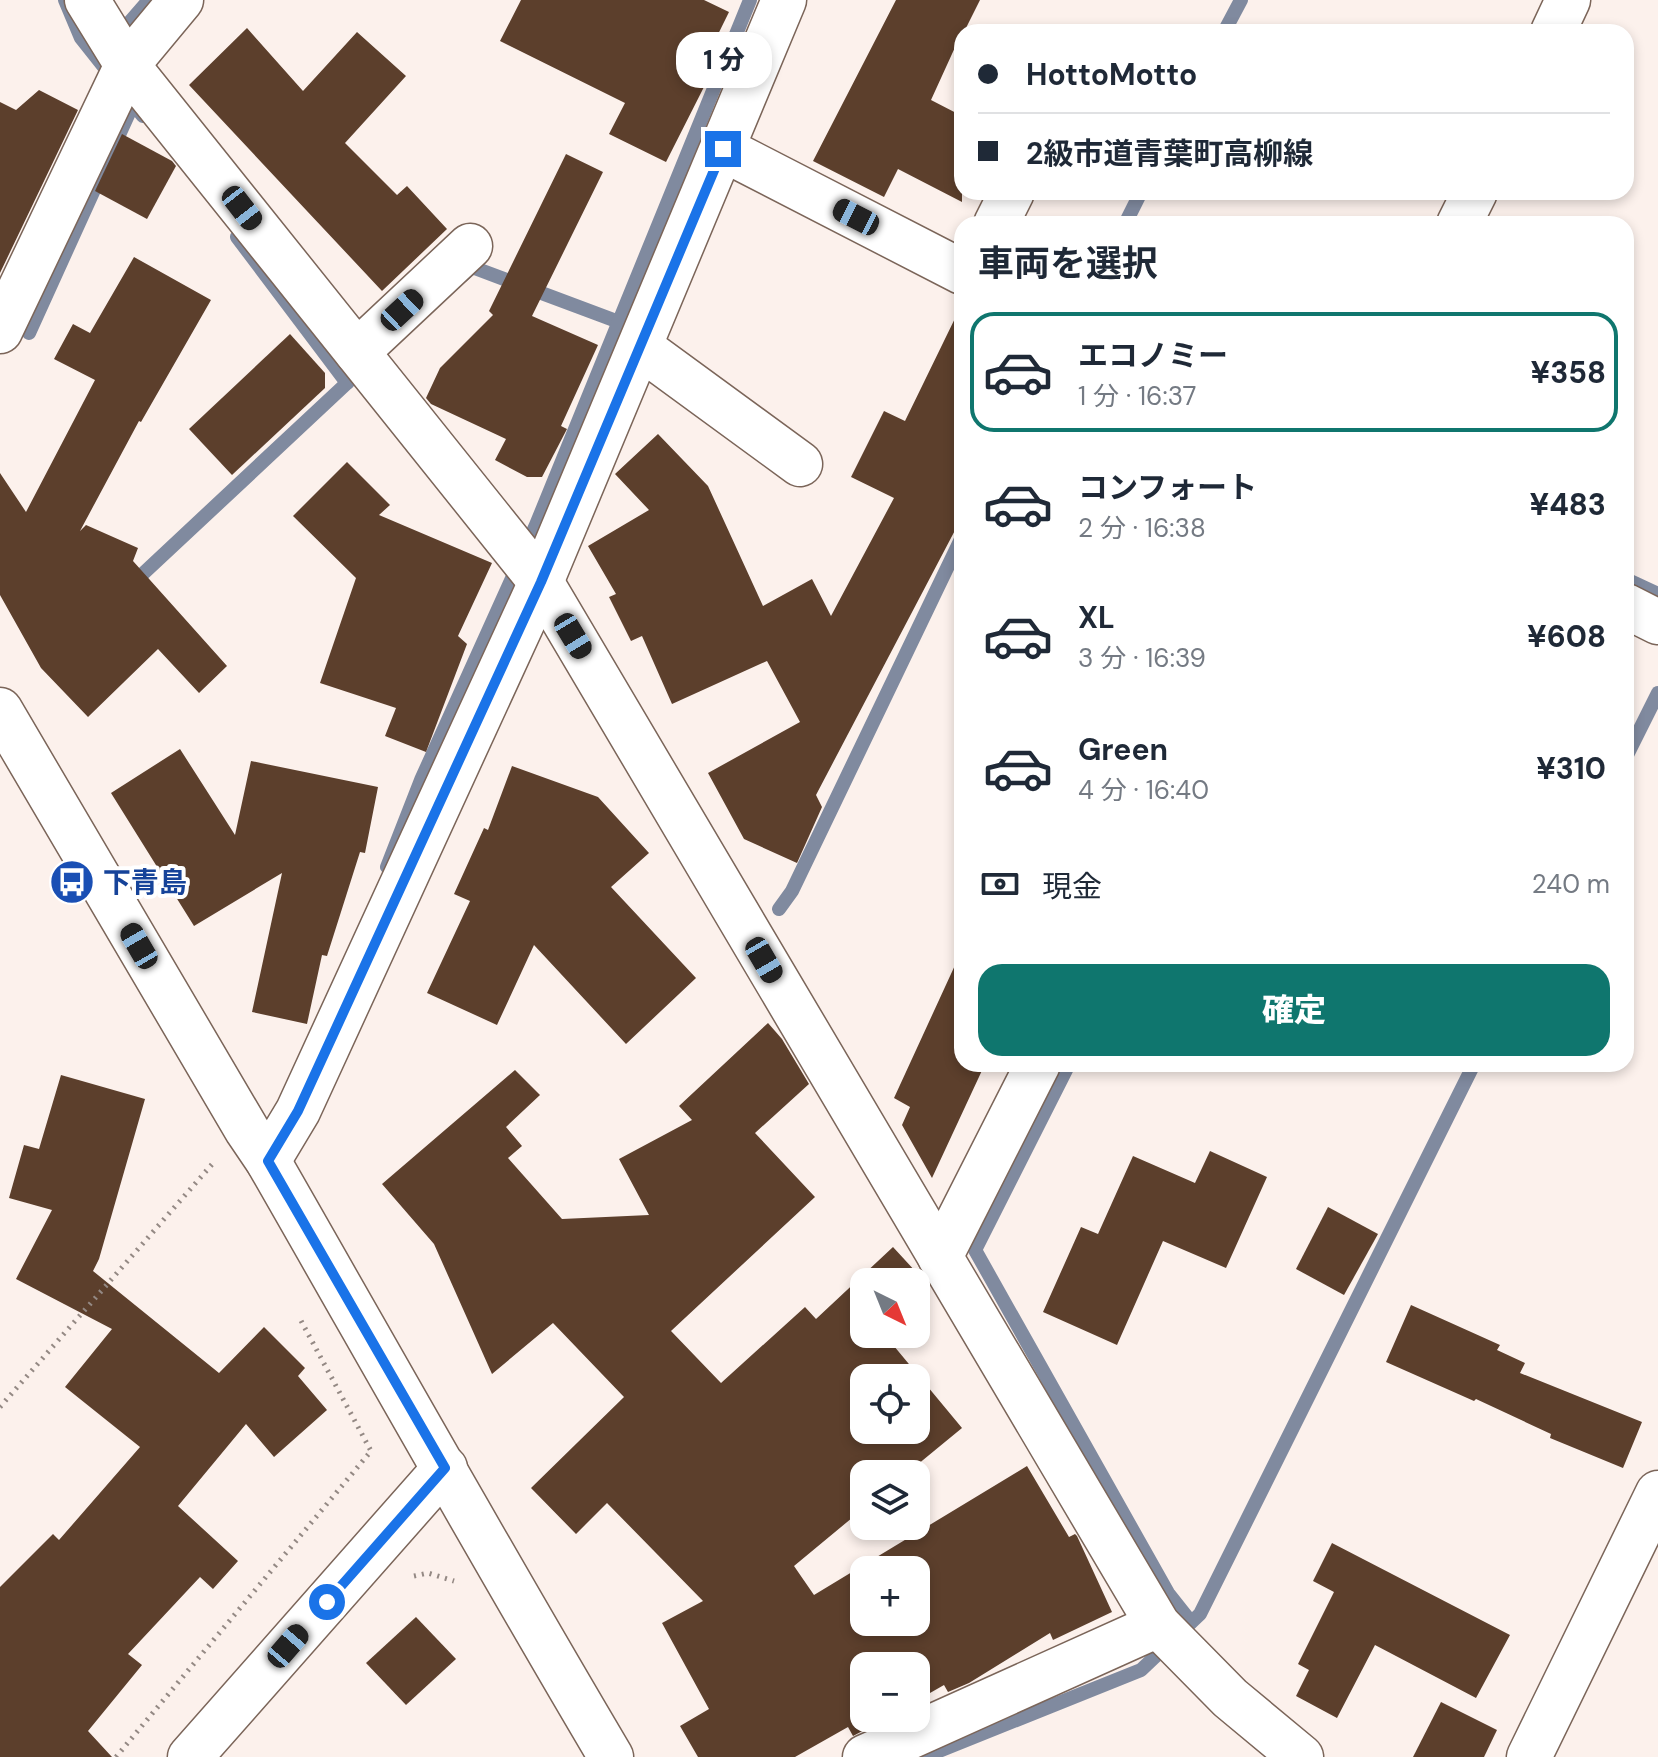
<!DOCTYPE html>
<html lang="ja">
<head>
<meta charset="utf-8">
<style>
	body { margin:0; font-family:"DM Sans","Noto Sans JP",sans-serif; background:#f2f2f3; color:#1f2937; height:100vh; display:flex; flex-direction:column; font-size:30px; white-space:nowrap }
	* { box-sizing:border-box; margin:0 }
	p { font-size:26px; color:#747a83 }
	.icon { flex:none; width:44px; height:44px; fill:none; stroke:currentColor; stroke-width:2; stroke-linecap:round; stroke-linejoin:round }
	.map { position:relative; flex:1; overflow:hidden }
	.side { position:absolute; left:954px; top:216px; width:680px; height:856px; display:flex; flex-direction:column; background:#fff; border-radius:24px; box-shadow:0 4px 12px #0003 }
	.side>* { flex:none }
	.banner { position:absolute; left:954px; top:24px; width:680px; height:176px; border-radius:24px; box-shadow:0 4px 12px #0003; display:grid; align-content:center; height:176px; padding:0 24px; background:#fff }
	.needle { width:52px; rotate:137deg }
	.buttons { position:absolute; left:850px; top:1268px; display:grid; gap:16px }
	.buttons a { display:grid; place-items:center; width:80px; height:80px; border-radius:16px; background:#fff; box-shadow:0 4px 12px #0003; font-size:40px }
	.end { position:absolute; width:36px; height:36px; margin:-18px; border:10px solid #1a73e8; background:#fff; box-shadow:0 0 0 4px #fff }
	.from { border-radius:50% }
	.bubble { position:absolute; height:56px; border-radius:24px; background:#fff; box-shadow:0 4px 12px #0003; font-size:26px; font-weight:800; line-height:56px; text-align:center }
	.car { position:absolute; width:24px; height:48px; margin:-24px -12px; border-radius:10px; box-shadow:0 0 6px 2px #0007; background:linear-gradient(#222 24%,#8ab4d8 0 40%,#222 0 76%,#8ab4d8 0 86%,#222 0) }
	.banner b { display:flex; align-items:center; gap:28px; height:76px; font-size:30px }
	.banner b+b { border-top:2px solid #e0e1e3 }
	.banner i { width:20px; height:20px; background:#1f2937 }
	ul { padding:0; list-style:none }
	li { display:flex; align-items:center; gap:24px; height:120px; margin:0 16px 12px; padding:0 8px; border:4px solid transparent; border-radius:24px }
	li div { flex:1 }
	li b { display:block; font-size:30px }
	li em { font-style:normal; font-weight:800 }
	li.on { border-color:#0f766e }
	li>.icon { width:72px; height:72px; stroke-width:1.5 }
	h2 { padding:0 24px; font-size:36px; line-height:96px }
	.pay { display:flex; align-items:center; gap:20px; height:88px; padding:0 24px; font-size:30px }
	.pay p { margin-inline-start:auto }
	.primary-button { display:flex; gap:16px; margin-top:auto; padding:16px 24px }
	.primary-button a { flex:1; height:92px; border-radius:24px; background:#0f766e; color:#fff; font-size:32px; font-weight:800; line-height:92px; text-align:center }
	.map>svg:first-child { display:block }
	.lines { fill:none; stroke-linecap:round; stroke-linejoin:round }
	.stream { stroke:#808a9f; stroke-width:14 }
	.building { fill:#5c3f2c; fill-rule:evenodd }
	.street-casing { stroke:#7b6559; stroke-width:47 }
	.secondary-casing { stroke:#7b6559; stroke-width:47 }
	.path { stroke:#948984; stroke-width:5; stroke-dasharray:2 6; stroke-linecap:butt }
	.street { stroke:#fff; stroke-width:44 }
	.secondary { stroke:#fff; stroke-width:44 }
	.route { stroke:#1a73e8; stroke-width:10 }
	.labels { text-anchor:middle; stroke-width:8; stroke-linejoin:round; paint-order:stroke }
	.transit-label { font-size:28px; font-weight:bold; fill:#164399; stroke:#fff; text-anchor:start }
</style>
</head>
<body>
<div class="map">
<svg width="1658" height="1757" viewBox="0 0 1658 1757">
	<rect width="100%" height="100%" fill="#fcf1ec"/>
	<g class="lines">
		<g class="stream">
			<polyline points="65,0 81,38 104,67"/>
			<polyline points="128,24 149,0"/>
			<polyline points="1224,32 1241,0"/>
			<polyline points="1125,224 1141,192"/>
			<polyline points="237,237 347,383"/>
			<polyline points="462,276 472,267 619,322"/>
			<polyline points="29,333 133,104 143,116"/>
			<polyline points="1626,579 1658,594"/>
			<polyline points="132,584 362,369"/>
			<polyline points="1626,757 1658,693"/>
			<polyline points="387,867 421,780 536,525 750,0"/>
			<polyline points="779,909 792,891 962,537"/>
			<polyline points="1069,1064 975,1250 1168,1593 1191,1622"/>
			<polyline points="924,1757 1141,1670 1200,1614 1474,1064"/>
		</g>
	</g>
	<g class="building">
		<polygon points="521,0 704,0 729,12 698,75 708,79 666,162 609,134 625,103 500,41"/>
		<polygon points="896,0 980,0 964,32 962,32 931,100 962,116 962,202 898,169 884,197 813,161"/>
		<polygon points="247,28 303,91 357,32 406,76 345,143 397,195 407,186 447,229 382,291 189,85"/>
		<polygon points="39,90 78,110 0,273 0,102 16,110"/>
		<polygon points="122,134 172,161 176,166 147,219 95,191"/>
		<polygon points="566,154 603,172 532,316 598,345 561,426 567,429 542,477 527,477 495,460 506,439 431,404 426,398 440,368 493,315 489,311"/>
		<polygon points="134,257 211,300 141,422 139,421 80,531 86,525 138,548 133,561 227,666 199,693 158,649 88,717 41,668 0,595 0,473 26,512 95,380 54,359 73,324 90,333"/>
		<polygon points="962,304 962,517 816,795 822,807 797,863 744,839 708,773 800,722 767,661 672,704 642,636 631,641 609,597 616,594 588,546 649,510 615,474 658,434 708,486 763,606 812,579 831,616 894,498 851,477 884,411 905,421"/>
		<polygon points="290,334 325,373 325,388 232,475 189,429"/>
		<polygon points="347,462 390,505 379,515 492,563 458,636 467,644 426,752 385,736 396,708 320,683 356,578 293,516"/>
		<polygon points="180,749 235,835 251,761 378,787 365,853 360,852 327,956 322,955 307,1024 252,1012 282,873 194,926 111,793"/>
		<polygon points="512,766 598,797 649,853 611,887 696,978 626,1044 534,945 497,1025 427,993 470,901 454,894 484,828 488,830"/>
		<polygon points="962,950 962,1064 985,1064 932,1178 902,1125 910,1107 894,1098"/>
		<path d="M 768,1023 L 782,1039 L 809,1084 L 755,1133 L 815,1197 L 671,1331 L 721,1383 L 805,1307 L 816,1319 L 893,1247 L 928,1285 L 916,1296 L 916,1282 L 864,1282 L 864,1334 L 884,1334 L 962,1428 L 906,1474 L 864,1474 L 864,1508 L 794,1566 L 814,1595 L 1027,1466 L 1069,1537 L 1075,1534 L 1077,1536 L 1112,1612 L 1053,1640 L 1050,1633 L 969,1683 L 948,1692 L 944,1685 L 916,1701 L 916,1666 L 864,1666 L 864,1718 L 887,1718 L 853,1736 L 848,1727 L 795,1757 L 698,1757 L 680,1726 L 709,1709 L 662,1623 L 703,1601 L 607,1503 L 576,1534 L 531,1488 L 624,1397 L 553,1323 L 492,1374 L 434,1244 L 382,1184 L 515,1070 L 540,1095 L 506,1127 L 522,1146 L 508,1158 L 562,1219 L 649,1215 L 619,1159 L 692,1120 L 679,1106 ZM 864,1378 L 916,1378 L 916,1430 L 864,1430 ZM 864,1570 L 916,1570 L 916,1622 L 864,1622 Z"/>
		<polygon points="61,1075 145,1099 99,1259 93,1271 219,1373 264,1327 305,1368 298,1376 327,1410 274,1457 246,1424 178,1506 238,1561 213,1589 200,1577 128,1654 142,1665 88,1731 112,1757 0,1757 0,1587 53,1534 59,1540 140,1447 65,1387 112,1329 16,1279 52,1210 9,1198 24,1145 39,1149"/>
		<polygon points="1210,1151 1267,1177 1226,1268 1163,1241 1117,1345 1043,1312 1081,1227 1098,1234 1133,1156 1195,1183"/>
		<polygon points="1328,1207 1378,1234 1344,1295 1296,1269"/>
		<polygon points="1411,1305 1500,1345 1497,1350 1525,1363 1520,1373 1642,1422 1623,1468 1550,1438 1551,1434 1476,1399 1474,1401 1386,1362"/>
		<polygon points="1332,1543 1510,1635 1476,1698 1375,1645 1337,1718 1296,1696 1309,1670 1298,1664 1334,1592 1313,1581"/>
		<polygon points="416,1617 456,1659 406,1705 366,1663"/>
		<polygon points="1441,1702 1497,1730 1484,1757 1413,1757"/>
	</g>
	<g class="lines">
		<g class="street-casing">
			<g id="street">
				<polyline points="87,0 127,65 541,582 1158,1625 1230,1698 1301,1757"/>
				<polyline points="1553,32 1568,0"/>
				<polyline points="723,149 962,272"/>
				<polyline points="996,224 1012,192"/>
				<polyline points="1459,224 1475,192"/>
				<polyline points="0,331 127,65 181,0"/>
				<polyline points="640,347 800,464"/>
				<polyline points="357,352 470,246"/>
				<polyline points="1626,606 1658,622"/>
				<polyline points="268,1161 298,1111 541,582 784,0"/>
				<polyline points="940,1257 1038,1064"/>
				<polyline points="865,1757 1158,1625"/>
				<polyline points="1529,1757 1658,1493"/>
			</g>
		</g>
		<g class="secondary-casing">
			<g id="secondary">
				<path d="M 0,710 L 247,1130 L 268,1161 C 382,1360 494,1560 611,1757"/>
				<polyline points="190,1757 445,1468"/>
			</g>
		</g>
		<g class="path">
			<polyline points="0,1407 214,1162"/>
			<polyline points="414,1576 428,1573 454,1581"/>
			<polyline points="116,1757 371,1451 299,1317"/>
		</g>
		<use href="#street" class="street"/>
		<use href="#secondary" class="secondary"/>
	</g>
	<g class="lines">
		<polyline class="route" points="327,1602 445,1468 268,1161 298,1111 541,582 723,149"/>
	</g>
	<defs>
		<g id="bus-disc" transform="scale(2.3)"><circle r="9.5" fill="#1a4fb4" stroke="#fff"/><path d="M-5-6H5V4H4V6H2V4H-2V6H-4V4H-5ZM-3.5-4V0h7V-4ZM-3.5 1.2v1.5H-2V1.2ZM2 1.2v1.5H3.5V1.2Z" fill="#fff"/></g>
	</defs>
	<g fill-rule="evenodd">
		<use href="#bus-disc" x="72" y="882"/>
	</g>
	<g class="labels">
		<g class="transit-label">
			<text x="103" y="892">下青島</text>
		</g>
	</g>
</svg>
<div class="buttons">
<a><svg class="needle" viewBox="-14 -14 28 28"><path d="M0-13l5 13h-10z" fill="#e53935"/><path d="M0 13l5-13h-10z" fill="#747a83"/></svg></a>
<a><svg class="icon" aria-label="locate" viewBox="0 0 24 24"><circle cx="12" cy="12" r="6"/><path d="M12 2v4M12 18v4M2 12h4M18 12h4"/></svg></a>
<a><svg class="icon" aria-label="layers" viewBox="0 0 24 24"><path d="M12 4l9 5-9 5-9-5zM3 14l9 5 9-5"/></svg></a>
<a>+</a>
<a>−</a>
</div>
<i class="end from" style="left:327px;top:1602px"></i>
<i class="end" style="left:723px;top:149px"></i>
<div class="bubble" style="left:676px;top:32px;width:96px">1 分</div>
<i class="car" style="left:242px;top:208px;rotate:142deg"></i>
<i class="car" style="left:856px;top:217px;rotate:297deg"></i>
<i class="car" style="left:402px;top:310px;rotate:47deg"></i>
<i class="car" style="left:573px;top:636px;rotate:149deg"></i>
<i class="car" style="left:139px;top:946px;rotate:330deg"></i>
<i class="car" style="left:764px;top:960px;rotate:150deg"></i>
<i class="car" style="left:288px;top:1646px;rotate:41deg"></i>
<div class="banner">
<b><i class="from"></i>HottoMotto</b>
<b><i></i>2級市道青葉町高柳線</b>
</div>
<section class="side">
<h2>車両を選択</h2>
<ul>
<li class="on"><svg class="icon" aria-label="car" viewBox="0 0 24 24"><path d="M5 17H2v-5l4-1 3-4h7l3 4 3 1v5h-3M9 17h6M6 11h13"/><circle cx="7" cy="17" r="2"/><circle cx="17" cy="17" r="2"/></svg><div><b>エコノミー</b><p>1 分 · 16:37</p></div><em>¥358</em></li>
<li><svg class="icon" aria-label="car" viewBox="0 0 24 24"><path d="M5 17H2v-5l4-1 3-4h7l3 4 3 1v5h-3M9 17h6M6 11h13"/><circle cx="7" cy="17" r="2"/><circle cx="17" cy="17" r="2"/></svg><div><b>コンフォート</b><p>2 分 · 16:38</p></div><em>¥483</em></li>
<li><svg class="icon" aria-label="car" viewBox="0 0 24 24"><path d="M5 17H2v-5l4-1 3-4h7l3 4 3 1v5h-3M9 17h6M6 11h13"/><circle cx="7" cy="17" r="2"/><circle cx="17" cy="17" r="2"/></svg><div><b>XL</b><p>3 分 · 16:39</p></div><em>¥608</em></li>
<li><svg class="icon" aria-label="car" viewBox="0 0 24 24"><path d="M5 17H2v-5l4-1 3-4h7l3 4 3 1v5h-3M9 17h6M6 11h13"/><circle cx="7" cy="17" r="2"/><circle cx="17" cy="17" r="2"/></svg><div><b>Green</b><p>4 分 · 16:40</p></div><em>¥310</em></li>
</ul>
<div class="pay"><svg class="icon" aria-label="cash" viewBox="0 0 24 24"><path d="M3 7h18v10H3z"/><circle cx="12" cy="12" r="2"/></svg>現金<p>240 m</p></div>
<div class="primary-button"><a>確定</a></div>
</section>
</div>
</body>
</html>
